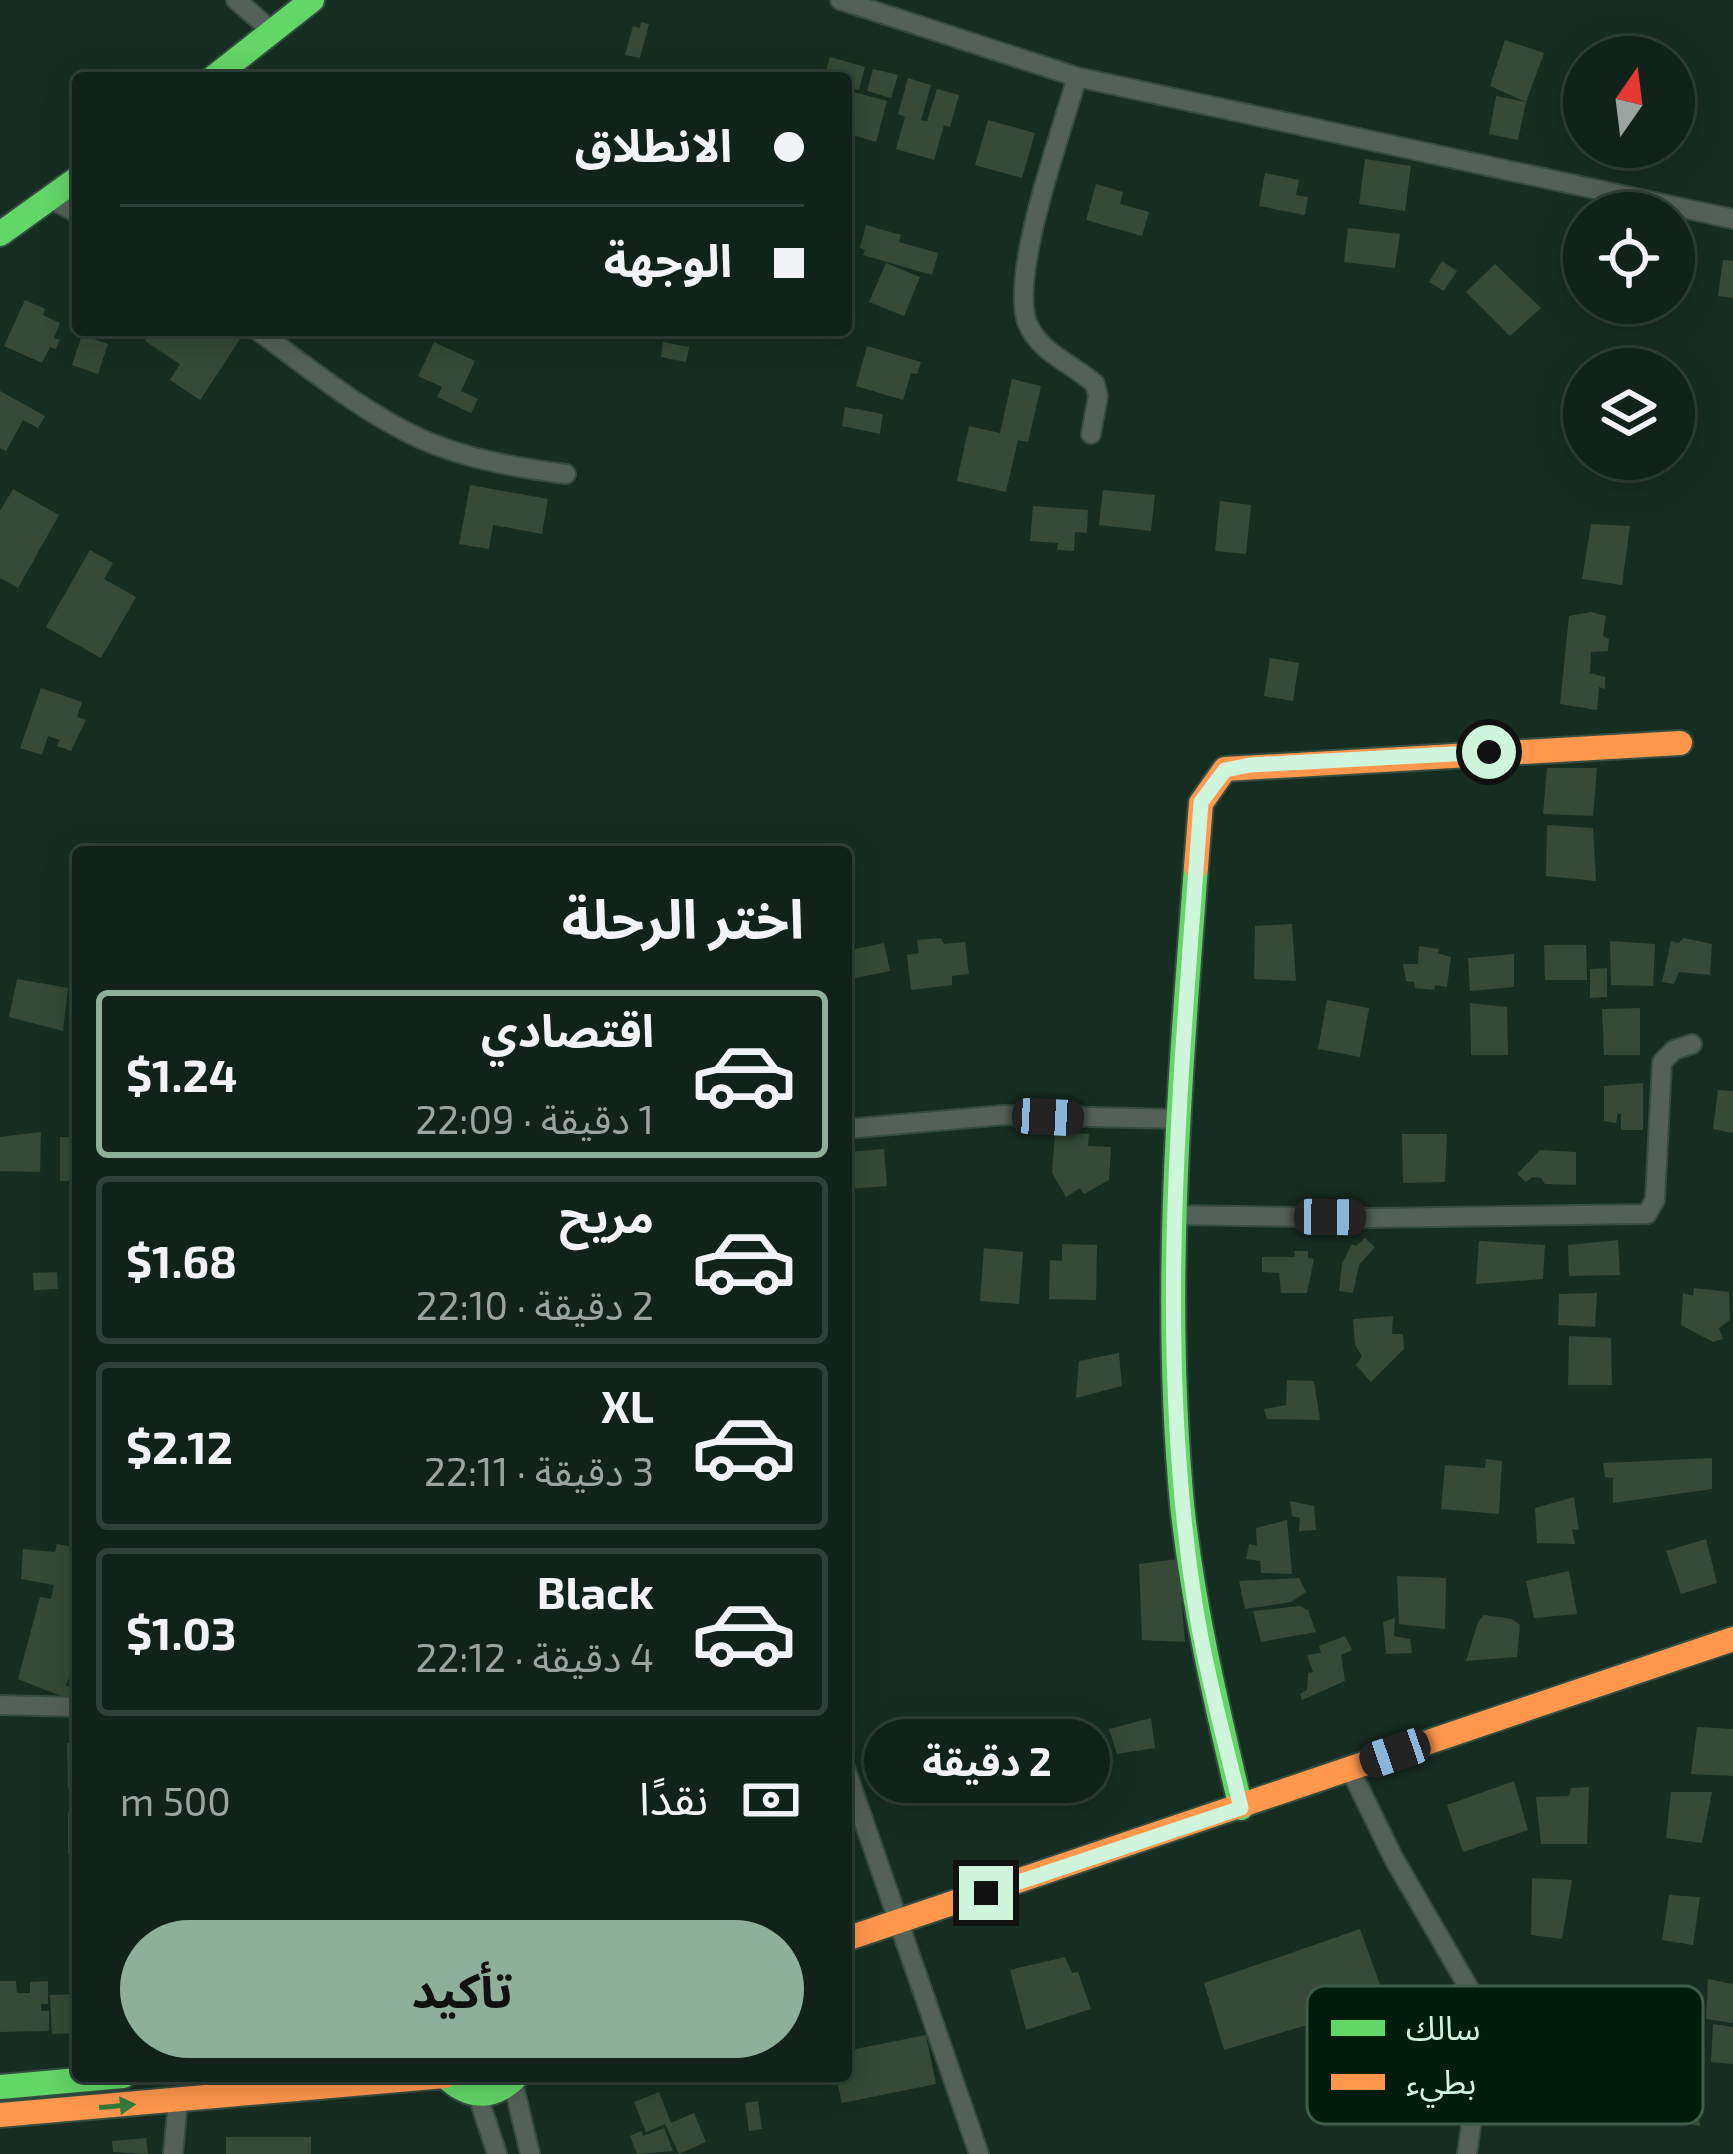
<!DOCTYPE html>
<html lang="ar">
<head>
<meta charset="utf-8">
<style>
	body { margin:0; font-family:"Exo 2","Noto Sans Arabic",sans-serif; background:#192a23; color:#f1f3f6; direction:rtl; height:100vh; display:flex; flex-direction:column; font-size:45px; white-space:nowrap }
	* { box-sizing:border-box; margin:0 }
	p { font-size:39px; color:#9ca4a2 }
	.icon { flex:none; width:66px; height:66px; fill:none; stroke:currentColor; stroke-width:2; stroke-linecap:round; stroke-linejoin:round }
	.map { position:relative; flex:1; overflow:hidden; direction:ltr }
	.panel { position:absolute; left:72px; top:846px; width:780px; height:1236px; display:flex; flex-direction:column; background:#10221a; border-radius:12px; box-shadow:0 6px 30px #0003,0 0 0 3px #303f39; direction:rtl }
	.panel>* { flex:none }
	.guide { position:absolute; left:72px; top:72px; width:780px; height:264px; border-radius:12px; box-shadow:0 6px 30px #0003,0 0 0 3px #303f39; direction:rtl; display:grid; align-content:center; height:264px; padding:0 48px; background:#10221a }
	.needle { width:78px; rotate:14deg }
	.tools { position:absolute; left:1563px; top:36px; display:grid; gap:24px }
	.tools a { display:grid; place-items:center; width:132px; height:132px; border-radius:50%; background:#10221a; box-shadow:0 6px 30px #0003,0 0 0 3px #303f39; font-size:60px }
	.end { position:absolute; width:54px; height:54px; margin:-27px; border:15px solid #cff6dc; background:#111; box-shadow:0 0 0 6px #111 }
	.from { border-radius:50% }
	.bubble { position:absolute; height:84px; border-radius:42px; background:#10221a; box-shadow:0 6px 30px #0003,0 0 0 3px #303f39; font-size:39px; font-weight:700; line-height:84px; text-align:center; direction:rtl }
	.car { position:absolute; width:36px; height:72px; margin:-36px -18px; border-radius:15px; box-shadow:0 0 9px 3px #0007; background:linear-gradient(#222 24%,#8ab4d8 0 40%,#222 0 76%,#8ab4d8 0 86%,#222 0) }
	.guide b { display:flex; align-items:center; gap:42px; height:114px; font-size:45px }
	.guide b+b { border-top:3px solid #303f39 }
	.guide i { width:30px; height:30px; background:#f1f3f6 }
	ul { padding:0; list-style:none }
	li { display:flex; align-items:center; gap:36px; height:168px; margin:0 24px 18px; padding:0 24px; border:6px solid #303f39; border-radius:12px }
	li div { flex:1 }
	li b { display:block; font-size:45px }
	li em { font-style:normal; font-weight:700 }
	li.current { border-color:#8eb09b }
	li>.icon { width:108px; height:108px; stroke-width:1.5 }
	h2 { padding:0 48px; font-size:54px; line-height:144px }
	.pay { display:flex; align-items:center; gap:30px; height:132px; padding:0 48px; font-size:45px }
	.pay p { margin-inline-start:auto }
	.cta { display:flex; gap:24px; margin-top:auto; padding:24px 48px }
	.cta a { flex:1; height:138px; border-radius:72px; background:#8eb09b; color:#111; font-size:48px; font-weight:700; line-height:138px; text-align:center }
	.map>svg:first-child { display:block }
	.building { fill:#364a37 }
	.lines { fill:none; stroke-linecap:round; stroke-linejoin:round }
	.street-casing { stroke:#354c40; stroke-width:22 }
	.fast-casing { stroke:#354c40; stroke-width:28 }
	.slow-casing { stroke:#354c40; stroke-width:28 }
	.street { stroke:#546159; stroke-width:18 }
	.fast { stroke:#63d668; stroke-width:24 }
	.slow { stroke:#ff974d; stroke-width:24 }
	.oneway { fill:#327a3a }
	.route { stroke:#cff6dc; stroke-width:15 }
	.key { fill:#001d0c; stroke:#3e5e4a; stroke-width:3 }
	.key-label { font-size:33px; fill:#cff6dc }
</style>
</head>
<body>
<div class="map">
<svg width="1733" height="2154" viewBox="0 0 1733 2154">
	<rect width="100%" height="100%" fill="#162e22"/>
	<g class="building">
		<polygon points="641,22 649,24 640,58 625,55 633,26 640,28"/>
		<polygon points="1505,40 1544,53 1526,102 1490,86"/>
		<polygon points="830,57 865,67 859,90 846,87 846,78 824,78"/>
		<polygon points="873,69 898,75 891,98 867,91"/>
		<polygon points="908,78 931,85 921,120 927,121 937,89 959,95 950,127 944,125 934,160 896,149 905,117 898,114"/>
		<polygon points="846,90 887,101 876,142 846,133"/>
		<polygon points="1496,96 1526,102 1518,140 1489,134"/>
		<polygon points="988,120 1035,133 1022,178 975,165"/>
		<polygon points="1365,159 1411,166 1405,211 1359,204"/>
		<polygon points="1265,173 1299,180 1296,195 1308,197 1305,215 1259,206"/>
		<polygon points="1096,184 1123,192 1120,204 1149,212 1142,236 1086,220"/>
		<polygon points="1602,189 1647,201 1644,213 1596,213"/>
		<polygon points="866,225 901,235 899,242 938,253 932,275 863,255 865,250 860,248"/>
		<polygon points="1348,228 1400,234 1395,268 1344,262"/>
		<polygon points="1723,260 1733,261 1733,298 1718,296"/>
		<polygon points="1442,261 1457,271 1444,291 1429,282"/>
		<polygon points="886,263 920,277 904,316 869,302"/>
		<polygon points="1495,264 1541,308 1510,336 1466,292"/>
		<polygon points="25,300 45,309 43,315 60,323 54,338 60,340 56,349 50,347 42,363 4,346"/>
		<polygon points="153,330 246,330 200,400 170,380 180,364 145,341"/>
		<polygon points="82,335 108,344 98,374 72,365"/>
		<polygon points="434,342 475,361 461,391 478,399 471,413 437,397 442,387 418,376"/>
		<polygon points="663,342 689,347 686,362 661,357"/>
		<polygon points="867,346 921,362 917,374 911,373 903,400 856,386"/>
		<polygon points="1012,379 1041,386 1028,442 1018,440 1006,492 957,481 969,426 1000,433"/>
		<polygon points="0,391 45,416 38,428 23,420 6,451 0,448"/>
		<polygon points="845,407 883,414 880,434 842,426"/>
		<polygon points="470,485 548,499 542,534 493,525 489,549 459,544"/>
		<polygon points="13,489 59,515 18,588 0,578 0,511"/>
		<polygon points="1103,490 1155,495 1151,531 1099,525"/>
		<polygon points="1220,501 1251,505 1246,554 1215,551"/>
		<polygon points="1033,506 1088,510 1087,533 1075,532 1074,551 1057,550 1058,543 1030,541"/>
		<polygon points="1591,524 1630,526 1622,585 1582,579"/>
		<polygon points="90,550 113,563 104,579 136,597 101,658 46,627"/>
		<polygon points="1591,612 1606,616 1603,636 1609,639 1608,651 1591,652 1590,673 1605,677 1605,689 1599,687 1597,710 1560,704 1569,616"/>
		<polygon points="1270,658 1299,663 1293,701 1264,696"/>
		<polygon points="41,688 82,702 77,717 86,720 71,751 57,746 60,740 48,736 42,755 20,748"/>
		<polygon points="1547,768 1597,768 1593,816 1543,814"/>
		<polygon points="1547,825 1593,828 1596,881 1546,876"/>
		<polygon points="1292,924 1296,981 1254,979 1255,926"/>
		<polygon points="941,938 944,944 965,942 969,974 952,976 952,985 911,990 907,955 919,953 917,940"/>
		<polygon points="1684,938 1712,944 1710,975 1679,972 1674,984 1662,982 1671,941 1678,943"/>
		<polygon points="1610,941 1655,944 1653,986 1611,985"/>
		<polygon points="884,943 890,971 846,980 846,951"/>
		<polygon points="1544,945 1586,945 1587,980 1545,980"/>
		<polygon points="1419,946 1439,949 1438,953 1451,957 1447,987 1435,985 1434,990 1415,988 1414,982 1406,981 1403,964 1418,964"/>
		<polygon points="1514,954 1514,987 1470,991 1468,958"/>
		<polygon points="1607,968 1607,997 1590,998 1590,969"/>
		<polygon points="17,979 68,988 63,1031 9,1017"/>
		<polygon points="1327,1000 1369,1008 1360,1057 1318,1049"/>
		<polygon points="1470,1003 1507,1007 1508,1055 1471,1055"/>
		<polygon points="1640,1008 1640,1055 1604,1055 1602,1009"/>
		<polygon points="1643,1083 1643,1130 1621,1130 1621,1114 1618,1113 1616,1123 1604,1121 1604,1086"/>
		<polygon points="1718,1090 1733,1091 1733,1133 1713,1129"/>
		<polygon points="41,1132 40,1172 0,1171 0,1137"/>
		<polygon points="1055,1132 1089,1134 1088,1146 1111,1147 1109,1180 1084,1194 1080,1188 1066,1197 1052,1173"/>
		<polygon points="1402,1134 1447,1134 1445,1182 1403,1183"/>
		<rect x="60" y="1137" width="18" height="44"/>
		<polygon points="884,1149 887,1186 846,1189 846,1152"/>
		<polygon points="1540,1150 1576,1152 1576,1185 1545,1184 1541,1178 1533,1177 1526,1182 1517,1174"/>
		<polygon points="1365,1238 1375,1247 1359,1265 1353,1293 1339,1291 1342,1263 1352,1244 1356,1246"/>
		<polygon points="1618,1240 1620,1275 1569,1276 1568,1245"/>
		<polygon points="1479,1241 1545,1245 1543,1279 1476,1284"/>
		<polygon points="1062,1244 1097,1245 1096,1300 1049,1299 1050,1260 1062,1261"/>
		<polygon points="984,1248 1023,1252 1019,1304 980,1301"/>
		<polygon points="1294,1251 1308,1251 1308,1258 1314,1259 1307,1293 1281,1293 1279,1273 1262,1272 1262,1257 1295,1257"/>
		<polygon points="57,1272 58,1289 34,1290 33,1273"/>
		<polygon points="1694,1288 1729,1292 1730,1320 1719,1328 1723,1339 1713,1342 1681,1325 1683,1293 1693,1296"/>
		<polygon points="1597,1293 1595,1327 1558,1325 1559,1294"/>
		<polygon points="1393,1316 1392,1334 1403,1334 1404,1349 1371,1382 1356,1365 1362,1356 1355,1345 1353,1319"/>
		<polygon points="1569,1336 1611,1338 1612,1385 1568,1385"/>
		<polygon points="1119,1353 1122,1386 1076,1398 1079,1361"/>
		<polygon points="1287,1380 1314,1381 1320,1420 1267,1419 1264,1409 1286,1405"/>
		<polygon points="1712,1458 1712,1489 1613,1503 1613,1478 1605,1477 1603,1463"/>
		<polygon points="1486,1459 1502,1461 1499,1514 1441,1509 1445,1465 1485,1468"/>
		<polygon points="1574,1497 1579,1530 1572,1529 1575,1544 1537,1543 1535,1508"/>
		<polygon points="1290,1501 1314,1506 1316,1530 1299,1531 1300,1518 1292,1516"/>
		<polygon points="1287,1520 1292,1574 1261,1573 1260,1561 1246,1559 1249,1544 1257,1546 1256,1528"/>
		<polygon points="1706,1539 1717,1583 1681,1594 1666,1551"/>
		<polygon points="57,1544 78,1548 78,1651 66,1686 75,1687 71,1700 18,1679 40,1597 51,1599 54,1585 21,1579 23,1549 55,1552"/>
		<polygon points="1178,1559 1185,1642 1142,1640 1139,1564"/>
		<polygon points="1569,1571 1577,1614 1534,1618 1526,1581"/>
		<polygon points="1397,1576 1446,1578 1445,1629 1399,1624"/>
		<polygon points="1299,1578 1306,1592 1291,1602 1245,1609 1239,1581"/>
		<polygon points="1300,1606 1308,1610 1316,1632 1261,1642 1253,1611"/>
		<polygon points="1484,1615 1512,1619 1520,1625 1517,1657 1466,1661 1478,1622"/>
		<polygon points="1395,1618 1394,1636 1410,1639 1412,1653 1386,1654 1383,1622"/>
		<polygon points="1345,1636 1352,1650 1341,1655 1345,1681 1302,1700 1300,1694 1307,1690 1308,1673 1313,1672 1307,1655 1321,1653 1319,1646"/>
		<polygon points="1151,1718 1155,1748 1117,1754 1109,1729"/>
		<polygon points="1697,1727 1733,1729 1733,1776 1691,1774"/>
		<polygon points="67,1743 78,1743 78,1789 68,1789"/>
		<polygon points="1514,1781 1528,1830 1463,1852 1447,1805"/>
		<polygon points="1589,1787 1587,1844 1541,1844 1536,1797 1569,1796 1571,1788"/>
		<polygon points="1671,1792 1712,1792 1702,1843 1666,1838"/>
		<rect x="68" y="1812" width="10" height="42"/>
		<polygon points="1532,1878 1572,1880 1562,1939 1531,1935"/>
		<polygon points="1669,1895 1700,1897 1693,1945 1662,1940"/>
		<polygon points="1360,1929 1386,2001 1224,2050 1204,1983"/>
		<polygon points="1065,1957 1072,1973 1078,1972 1091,2009 1026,2030 1010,1970"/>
		<polygon points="1708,1979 1733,1984 1733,2023 1706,2019"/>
		<polygon points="0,1981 16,1981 17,1993 30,1993 30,1982 48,1981 48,2004 41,2004 41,2011 49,2011 49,2031 0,2032"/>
		<polygon points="78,1994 78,2033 52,2034 50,1995"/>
		<polygon points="1713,2024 1733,2027 1733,2064 1711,2062"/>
		<polygon points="926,2035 936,2084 842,2103 836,2076 846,2076 846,2051"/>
		<polygon points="1666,2082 1697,2086 1700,2126 1662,2119"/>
		<polygon points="659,2092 671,2123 694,2113 706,2142 679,2154 665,2124 646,2132 634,2102"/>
		<polygon points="758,2101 762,2129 749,2131 745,2103"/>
		<polygon points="664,2128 673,2151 637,2154 630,2136 641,2131 643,2136"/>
		<rect x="226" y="2137" width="85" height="17"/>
		<polygon points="146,2138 148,2154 113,2152 112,2141"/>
	</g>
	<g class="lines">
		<g class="street-casing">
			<g id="street">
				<polyline points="236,0 272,31"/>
				<polyline points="840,0 1077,77 1733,219"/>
				<path d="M 1077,77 C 1062,131 1010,272 1027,322 C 1038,352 1073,364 1095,384 L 1098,396 L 1091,434"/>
				<polyline points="50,198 78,214"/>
				<path d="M 257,330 C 309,368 362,412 421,439 C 466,459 518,468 566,474"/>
				<polyline points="846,1129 1004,1115 1177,1119"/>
				<polyline points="1174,1215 1369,1218 1647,1214 1655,1200 1662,1062 1674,1050 1692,1044"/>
				<polyline points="0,1705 78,1707"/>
				<path d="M 1350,1769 L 1394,1859 L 1477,2002 C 1483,2053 1474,2103 1467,2154"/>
				<polyline points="846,1770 979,2154"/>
				<polyline points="513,2082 530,2154"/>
				<polyline points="478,2096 497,2154"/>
				<polyline points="173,2154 178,2101"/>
			</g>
		</g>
		<g class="fast-casing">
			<g id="fast">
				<polyline points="213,78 312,0"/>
				<polyline points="0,234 78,178"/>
				<path d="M 1196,867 C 1180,1079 1162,1292 1182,1504 C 1193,1608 1217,1707 1241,1808"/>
				<path d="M 445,2076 C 468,2099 494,2100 517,2076"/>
				<polyline points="0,2087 123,2076"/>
			</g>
		</g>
		<g class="slow-casing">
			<g id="slow">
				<polyline points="1196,867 1201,803 1225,769 1680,743"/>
				<polyline points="846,1939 1733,1639"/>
				<polyline points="0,2115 445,2076"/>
			</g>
		</g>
		<use href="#street" class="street"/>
		<use href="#fast" class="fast"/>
		<use href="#slow" class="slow"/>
	</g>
	<defs><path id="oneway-solid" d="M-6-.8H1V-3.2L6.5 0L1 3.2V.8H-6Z" transform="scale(3)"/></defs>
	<use class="oneway" href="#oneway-solid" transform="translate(117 2106) rotate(-5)"/>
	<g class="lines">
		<path class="route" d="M 986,1893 L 1241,1808 C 1225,1741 1206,1673 1195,1604 C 1153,1338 1182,1068 1201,802 L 1225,770 L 1250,765 L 1489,752"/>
	</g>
	<rect x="1307" y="1986" width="396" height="138" rx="18" class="key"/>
	<rect x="1331" y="2020" width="54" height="16" fill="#63d668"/>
	<rect x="1331" y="2074" width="54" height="16" fill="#ff974d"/>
	<g class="key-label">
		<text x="1406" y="2040">سالك</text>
		<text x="1406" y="2094">بطيء</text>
	</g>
</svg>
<div class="tools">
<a><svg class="needle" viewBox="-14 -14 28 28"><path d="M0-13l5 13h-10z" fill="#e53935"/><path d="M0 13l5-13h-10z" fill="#9ca4a2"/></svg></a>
<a><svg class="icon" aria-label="locate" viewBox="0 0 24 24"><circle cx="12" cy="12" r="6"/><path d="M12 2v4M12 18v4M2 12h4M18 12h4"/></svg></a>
<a><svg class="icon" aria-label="layers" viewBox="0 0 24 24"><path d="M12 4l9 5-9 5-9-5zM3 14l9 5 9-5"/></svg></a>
</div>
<i class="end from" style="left:1489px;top:752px"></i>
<i class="end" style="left:986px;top:1893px"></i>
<div class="bubble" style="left:864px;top:1719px;width:246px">2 دقيقة</div>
<i class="car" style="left:1048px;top:1117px;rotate:93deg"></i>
<i class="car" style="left:1330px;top:1217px;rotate:91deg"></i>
<i class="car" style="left:1395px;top:1753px;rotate:251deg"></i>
<div class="guide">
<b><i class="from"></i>الانطلاق</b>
<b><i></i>الوجهة</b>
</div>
<section class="panel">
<h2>اختر الرحلة</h2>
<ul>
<li class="current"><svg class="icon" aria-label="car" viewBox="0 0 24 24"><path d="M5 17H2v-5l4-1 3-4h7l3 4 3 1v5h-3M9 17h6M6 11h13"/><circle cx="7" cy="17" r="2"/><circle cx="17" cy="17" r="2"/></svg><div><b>اقتصادي</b><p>1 دقيقة · 22:09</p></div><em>$1.24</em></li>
<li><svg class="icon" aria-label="car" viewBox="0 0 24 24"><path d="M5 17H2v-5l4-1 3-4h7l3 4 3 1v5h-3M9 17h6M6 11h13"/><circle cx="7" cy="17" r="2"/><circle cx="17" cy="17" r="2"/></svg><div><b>مريح</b><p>2 دقيقة · 22:10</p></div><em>$1.68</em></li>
<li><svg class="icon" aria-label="car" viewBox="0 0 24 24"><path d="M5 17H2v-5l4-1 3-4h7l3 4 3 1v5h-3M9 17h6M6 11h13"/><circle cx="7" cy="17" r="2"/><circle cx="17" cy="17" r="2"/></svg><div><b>XL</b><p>3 دقيقة · 22:11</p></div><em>$2.12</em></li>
<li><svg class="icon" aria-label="car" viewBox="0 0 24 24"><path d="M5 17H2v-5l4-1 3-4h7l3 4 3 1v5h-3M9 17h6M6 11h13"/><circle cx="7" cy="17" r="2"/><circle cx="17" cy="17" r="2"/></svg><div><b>Black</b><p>4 دقيقة · 22:12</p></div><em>$1.03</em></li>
</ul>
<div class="pay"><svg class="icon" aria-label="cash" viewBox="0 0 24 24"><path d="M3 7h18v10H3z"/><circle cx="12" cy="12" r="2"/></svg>نقدًا<p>500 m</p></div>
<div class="cta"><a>تأكيد</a></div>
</section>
</div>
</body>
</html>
